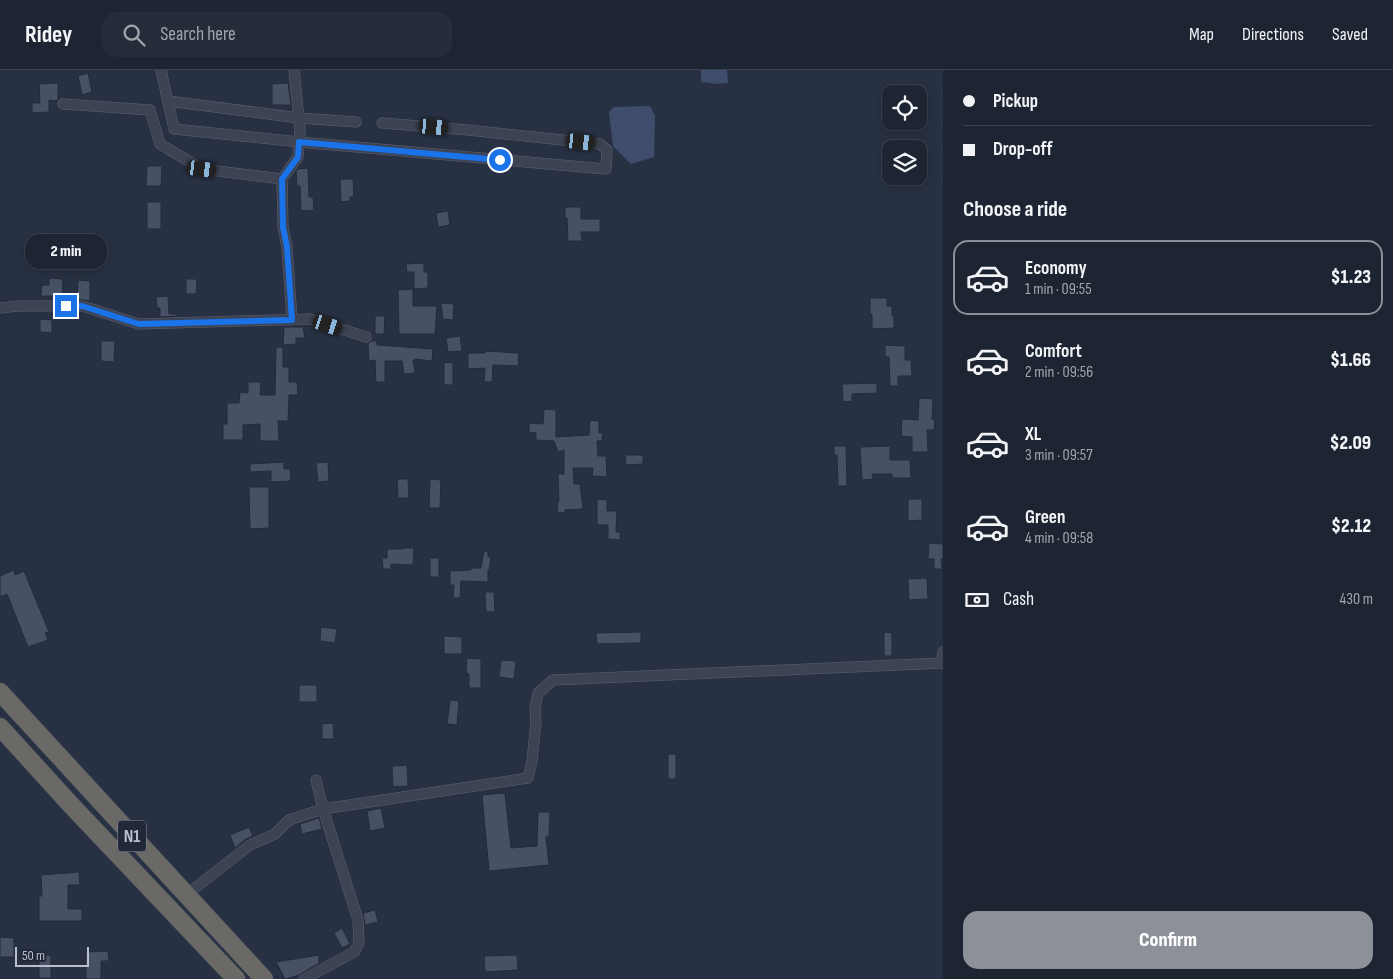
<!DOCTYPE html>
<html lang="en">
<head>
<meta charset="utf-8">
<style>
	body { margin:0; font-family:"Sofia Sans Condensed",sans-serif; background:#262d3a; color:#f1f3f6; height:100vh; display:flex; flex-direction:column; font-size:19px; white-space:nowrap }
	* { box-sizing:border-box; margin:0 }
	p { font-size:16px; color:#a1a5ac }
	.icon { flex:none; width:28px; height:28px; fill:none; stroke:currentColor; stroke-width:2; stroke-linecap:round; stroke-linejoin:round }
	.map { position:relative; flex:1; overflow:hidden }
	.side { display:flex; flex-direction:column; background:#1e2532; width:450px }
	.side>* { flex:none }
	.guide { display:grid; align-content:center; height:110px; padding:0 20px; background:#1e2532 }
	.tools { position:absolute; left:882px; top:15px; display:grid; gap:10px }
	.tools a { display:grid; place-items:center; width:45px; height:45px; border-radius:10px; background:#1e2532; box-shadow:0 2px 12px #0003,0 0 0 1px #3c424d; font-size:25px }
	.scale { position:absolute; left:15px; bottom:12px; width:74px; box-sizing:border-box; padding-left:5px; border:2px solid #babfcc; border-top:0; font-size:14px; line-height:18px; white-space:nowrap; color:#babfcc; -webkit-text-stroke:4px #212838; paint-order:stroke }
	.end { position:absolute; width:22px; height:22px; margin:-11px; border:6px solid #1a73e8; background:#fff; box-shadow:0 0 0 2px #fff }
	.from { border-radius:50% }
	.bubble { position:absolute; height:35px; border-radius:15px; background:#1e2532; box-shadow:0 2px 12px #0003,0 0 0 1px #3c424d; font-size:16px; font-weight:800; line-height:35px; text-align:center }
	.car { position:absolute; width:15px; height:30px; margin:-15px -8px; border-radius:6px; box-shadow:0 0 4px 1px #0007; background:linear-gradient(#222 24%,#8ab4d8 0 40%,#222 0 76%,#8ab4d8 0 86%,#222 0) }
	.guide b { display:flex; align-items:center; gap:18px; height:48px; font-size:19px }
	.guide b+b { border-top:1px solid #3c424d }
	.guide i { width:12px; height:12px; background:#f1f3f6 }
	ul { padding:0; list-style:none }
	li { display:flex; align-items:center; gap:15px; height:75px; margin:0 10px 8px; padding:0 10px; border:2px solid transparent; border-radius:15px }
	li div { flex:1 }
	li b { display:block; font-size:19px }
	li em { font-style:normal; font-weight:800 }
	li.on { border-color:#8c9099 }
	li>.icon { width:45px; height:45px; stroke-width:1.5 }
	h2 { padding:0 20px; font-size:22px; line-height:60px }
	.pay { display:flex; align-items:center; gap:12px; height:55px; padding:0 20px; font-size:19px }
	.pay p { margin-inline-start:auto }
	.cta { display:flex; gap:10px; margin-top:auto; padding:10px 20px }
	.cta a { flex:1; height:58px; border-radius:15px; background:#8c9099; color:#fff; font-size:20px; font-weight:800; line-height:58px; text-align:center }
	header { display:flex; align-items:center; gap:30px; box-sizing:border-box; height:70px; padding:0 25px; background:#1e2532; border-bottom:1px solid #3c424d }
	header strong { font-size:24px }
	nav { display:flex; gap:28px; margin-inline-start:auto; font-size:18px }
	.search { width:350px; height:45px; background:#262d3a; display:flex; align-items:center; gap:12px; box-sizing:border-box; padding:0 18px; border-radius:15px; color:#a1a5ac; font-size:19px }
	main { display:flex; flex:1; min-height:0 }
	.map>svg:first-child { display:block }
	.water { fill:#3f4c6c }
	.building { fill:#475065; stroke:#232a3a }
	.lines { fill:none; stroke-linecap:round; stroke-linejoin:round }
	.minor-casing { stroke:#5b6170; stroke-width:11 }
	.trunk-casing { stroke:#474e5d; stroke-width:19 }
	.minor { stroke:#3d4353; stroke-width:10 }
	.trunk { stroke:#6a6966; stroke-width:18 }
	.route { stroke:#1a73e8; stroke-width:6 }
	.labels { text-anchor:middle; stroke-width:4; stroke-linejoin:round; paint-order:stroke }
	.shield { fill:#212838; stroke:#8c92a0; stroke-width:1 }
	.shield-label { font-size:18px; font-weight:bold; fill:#babfcc }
</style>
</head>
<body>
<header>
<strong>Ridey</strong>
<div class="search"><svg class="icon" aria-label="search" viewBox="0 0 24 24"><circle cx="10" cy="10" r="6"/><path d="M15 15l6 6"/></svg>Search here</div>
<nav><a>Map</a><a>Directions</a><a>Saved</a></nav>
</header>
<main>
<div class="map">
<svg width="943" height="909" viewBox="0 0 943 909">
	<rect width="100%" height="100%" fill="#283143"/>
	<g class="water">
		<polygon points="701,0 727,0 728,13 717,14 701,12"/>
		<polygon points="650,36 655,46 654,87 631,94 613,76 609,42 614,37"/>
	</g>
	<g class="building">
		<polygon points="88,3 92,22 82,25 78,6"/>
		<polygon points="58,13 58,29 57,31 49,30 49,42 32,43 32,33 40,33 39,14"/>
		<polygon points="288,13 291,35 272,35 272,14"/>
		<polygon points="147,96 162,96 161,116 146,116"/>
		<polygon points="308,98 309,127 313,127 314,140 301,141 300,116 297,116 296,101 298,99"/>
		<polygon points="340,109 353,109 354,127 350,127 350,131 341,132"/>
		<rect x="147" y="132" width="14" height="27"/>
		<polygon points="565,137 581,137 581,149 600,149 600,162 581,162 582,171 568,171 567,148 565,148"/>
		<polygon points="448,141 450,155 438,157 436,143"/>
		<polygon points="82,163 94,164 94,181 92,181 91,196 81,195 83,180 81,180"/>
		<polygon points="424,193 424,202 428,202 428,218 414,219 414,202 407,202 406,194"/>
		<polygon points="49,208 63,209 62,226 41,226 42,215 49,215"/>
		<polygon points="186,209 197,209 196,224 186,224"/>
		<polygon points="78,210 90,211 90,231 77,229"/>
		<polygon points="413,219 413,236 437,236 435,264 399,264 398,220"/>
		<polygon points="168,226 169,244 177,244 177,246 160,247 160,238 157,238 156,227"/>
		<polygon points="870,228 887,228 887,236 892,236 892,246 894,246 894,258 872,259 872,244 870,244"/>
		<polygon points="441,233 454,234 453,250 443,249"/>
		<polygon points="375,246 385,246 384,264 375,264"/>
		<polygon points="40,249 52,250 52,263 40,262"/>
		<polygon points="284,257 303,257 305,268 296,268 296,274 283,275"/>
		<polygon points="460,266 462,281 448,282 446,268"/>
		<polygon points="101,271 115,271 114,292 101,291"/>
		<polygon points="371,271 377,271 377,275 433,279 432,291 415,289 415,290 413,290 415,303 404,304 402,291 385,291 385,312 376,312 375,290 369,291 368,274"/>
		<polygon points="885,275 905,276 905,290 911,290 912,306 898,306 898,316 890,316 889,287 885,287"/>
		<polygon points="276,277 283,277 283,297 289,297 289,312 297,312 298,325 289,325 288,351 278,351 279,371 260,371 260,354 243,355 243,370 223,370 223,354 227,354 227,333 239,333 240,322 248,323 248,312 261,312 260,325 275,325"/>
		<polygon points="485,281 519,283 518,296 493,295 492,312 484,312 485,298 468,299 468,283 485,283"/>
		<polygon points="453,292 453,315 444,315 444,293"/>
		<polygon points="877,313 877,323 852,324 852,331 843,332 842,314"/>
		<polygon points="919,328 933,329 932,349 935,350 934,360 927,360 928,382 912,382 912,367 901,366 902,349 918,350"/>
		<polygon points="544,339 556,340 556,367 589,365 590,350 599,351 599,363 603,363 602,371 597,371 598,386 606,386 607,407 592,406 593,398 573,398 574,414 580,414 583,439 565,440 565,443 557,442 558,431 559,431 558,404 564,404 564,380 558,382 554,371 536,370 536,363 529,362 529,353 543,354"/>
		<polygon points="834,376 846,376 847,416 838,416 837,385 834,385"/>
		<polygon points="890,376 890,390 910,390 911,408 892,408 892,404 872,404 873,409 862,410 860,377"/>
		<polygon points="625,385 643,385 643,394 626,395"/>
		<polygon points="284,392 284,399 290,399 291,411 271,412 271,401 250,402 250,394"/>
		<polygon points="328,392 329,411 318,412 316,393"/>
		<polygon points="397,409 408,409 409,428 398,428"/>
		<polygon points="430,409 441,410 440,438 429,438"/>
		<polygon points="249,417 269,417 269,458 250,459"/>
		<polygon points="597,429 607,430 607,441 617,441 616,462 620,462 620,470 608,469 608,455 597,455"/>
		<polygon points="908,429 922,429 922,450 908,451"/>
		<polygon points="929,473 943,474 943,489 941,489 942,499 934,499 934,489 928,489"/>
		<polygon points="403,478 414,478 413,495 391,494 391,499 383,499 382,488 387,488 387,479 403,479"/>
		<polygon points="484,481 488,481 488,487 491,487 489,501 488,500 488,512 461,511 460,528 453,528 454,515 450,515 450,501 471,500 471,498 481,498"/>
		<rect x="430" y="488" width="9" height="19"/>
		<polygon points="14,500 15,505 24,501 49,562 45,563 48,570 28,577 7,524 0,527 0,506"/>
		<polygon points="927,508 928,529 909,530 908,509"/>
		<polygon points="485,522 494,522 495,542 486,542"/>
		<polygon points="321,557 337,559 335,573 320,571"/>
		<polygon points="641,562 641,573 597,574 596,563"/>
		<polygon points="884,562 892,563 892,586 884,586"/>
		<polygon points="444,566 462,567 462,584 444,584"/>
		<polygon points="467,588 481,589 481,618 469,618 469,604 466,603"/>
		<polygon points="501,590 516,591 514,609 499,607"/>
		<rect x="299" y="615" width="18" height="17"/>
		<polygon points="450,630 459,631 457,655 447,654"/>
		<polygon points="333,653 334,669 322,669 322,654"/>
		<rect x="668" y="684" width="8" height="25"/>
		<polygon points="407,695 408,716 393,717 392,696"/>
		<polygon points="505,723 511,778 537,776 538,742 550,742 549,767 546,767 549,795 489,801 482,725"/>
		<polygon points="381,738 385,758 370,761 367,741"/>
		<polygon points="319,748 322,759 302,764 300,754"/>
		<polygon points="249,757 253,766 246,769 235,778 230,765"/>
		<polygon points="79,802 80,815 68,815 68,839 82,839 82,851 39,851 39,826 42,826 41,805"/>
		<polygon points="375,840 378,852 365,855 363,843"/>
		<polygon points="342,858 350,874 342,878 334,863"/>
		<polygon points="0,867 14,868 14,887 0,887"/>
		<polygon points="108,881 109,891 101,891 101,909 86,909 86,882"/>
		<rect x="39" y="885" width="12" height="23"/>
		<polygon points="319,885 319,893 299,905 286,909 285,909 276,892"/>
		<polygon points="517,885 518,900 485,902 484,886"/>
	</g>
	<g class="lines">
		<g class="minor-casing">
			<g id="minor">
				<polyline points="161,0 174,59 299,72 606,99 607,80 600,74 468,60 382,53"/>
				<polyline points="168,31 299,48 356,52"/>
				<polyline points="63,34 150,40 160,74 202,99 282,109"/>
				<polyline points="0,238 18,236 82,236 139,254 310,249 366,267"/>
				<polyline points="292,250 287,177 283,157 282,109 298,87 300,60 294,0"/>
				<polyline points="942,593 943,582"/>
				<polyline points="186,825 250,775 275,764 289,750 323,739 528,708 532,691 536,652 535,638 538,623 553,610 943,593"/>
				<polyline points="304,909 354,882 359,873 358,850 323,739 316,710"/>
			</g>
		</g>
		<g class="trunk-casing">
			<g id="trunk">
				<polyline points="0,622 264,909"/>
				<polyline points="0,657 71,735 236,909"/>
			</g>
		</g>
		<use href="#minor" class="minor"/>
		<use href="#trunk" class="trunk"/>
	</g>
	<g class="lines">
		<polyline class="route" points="66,236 82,236 139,254 292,250 287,177 283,157 282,109 298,87 299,72 500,90"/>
	</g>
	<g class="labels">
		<rect class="shield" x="118" y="750.5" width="28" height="31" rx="4"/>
		<g class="shield-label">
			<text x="132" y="772">N1</text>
		</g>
	</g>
</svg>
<div class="tools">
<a><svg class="icon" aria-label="locate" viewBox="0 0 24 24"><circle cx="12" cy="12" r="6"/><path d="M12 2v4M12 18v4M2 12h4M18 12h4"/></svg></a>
<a><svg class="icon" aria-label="layers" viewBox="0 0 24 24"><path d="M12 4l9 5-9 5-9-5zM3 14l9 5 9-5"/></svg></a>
</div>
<div class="scale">50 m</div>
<i class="end from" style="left:500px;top:90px"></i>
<i class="end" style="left:66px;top:236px"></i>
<div class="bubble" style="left:25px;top:164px;width:82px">2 min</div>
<i class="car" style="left:434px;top:57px;rotate:95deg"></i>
<i class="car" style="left:581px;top:72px;rotate:96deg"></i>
<i class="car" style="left:202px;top:99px;rotate:97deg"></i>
<i class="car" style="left:328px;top:255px;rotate:108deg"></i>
</div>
<section class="side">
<div class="guide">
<b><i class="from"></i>Pickup</b>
<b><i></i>Drop-off</b>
</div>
<h2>Choose a ride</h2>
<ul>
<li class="on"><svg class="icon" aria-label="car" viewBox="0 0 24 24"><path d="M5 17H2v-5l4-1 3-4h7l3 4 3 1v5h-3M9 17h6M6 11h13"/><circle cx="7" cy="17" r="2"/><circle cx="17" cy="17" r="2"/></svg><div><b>Economy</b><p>1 min · 09:55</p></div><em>$1.23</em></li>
<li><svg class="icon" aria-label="car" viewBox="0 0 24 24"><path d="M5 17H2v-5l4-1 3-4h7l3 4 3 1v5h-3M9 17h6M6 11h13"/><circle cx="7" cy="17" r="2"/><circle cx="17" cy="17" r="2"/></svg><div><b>Comfort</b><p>2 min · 09:56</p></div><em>$1.66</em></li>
<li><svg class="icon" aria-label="car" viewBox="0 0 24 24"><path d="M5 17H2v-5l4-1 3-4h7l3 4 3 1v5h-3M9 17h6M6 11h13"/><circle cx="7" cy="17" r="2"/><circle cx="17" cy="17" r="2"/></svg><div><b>XL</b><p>3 min · 09:57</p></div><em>$2.09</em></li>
<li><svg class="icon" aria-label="car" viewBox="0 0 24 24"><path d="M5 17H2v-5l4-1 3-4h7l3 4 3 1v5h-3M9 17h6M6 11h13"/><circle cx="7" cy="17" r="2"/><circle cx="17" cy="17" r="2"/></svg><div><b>Green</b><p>4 min · 09:58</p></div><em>$2.12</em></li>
</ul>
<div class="pay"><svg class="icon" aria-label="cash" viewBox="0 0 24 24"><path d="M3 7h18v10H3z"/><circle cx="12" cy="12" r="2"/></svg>Cash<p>430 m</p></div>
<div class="cta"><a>Confirm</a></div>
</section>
</main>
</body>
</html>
